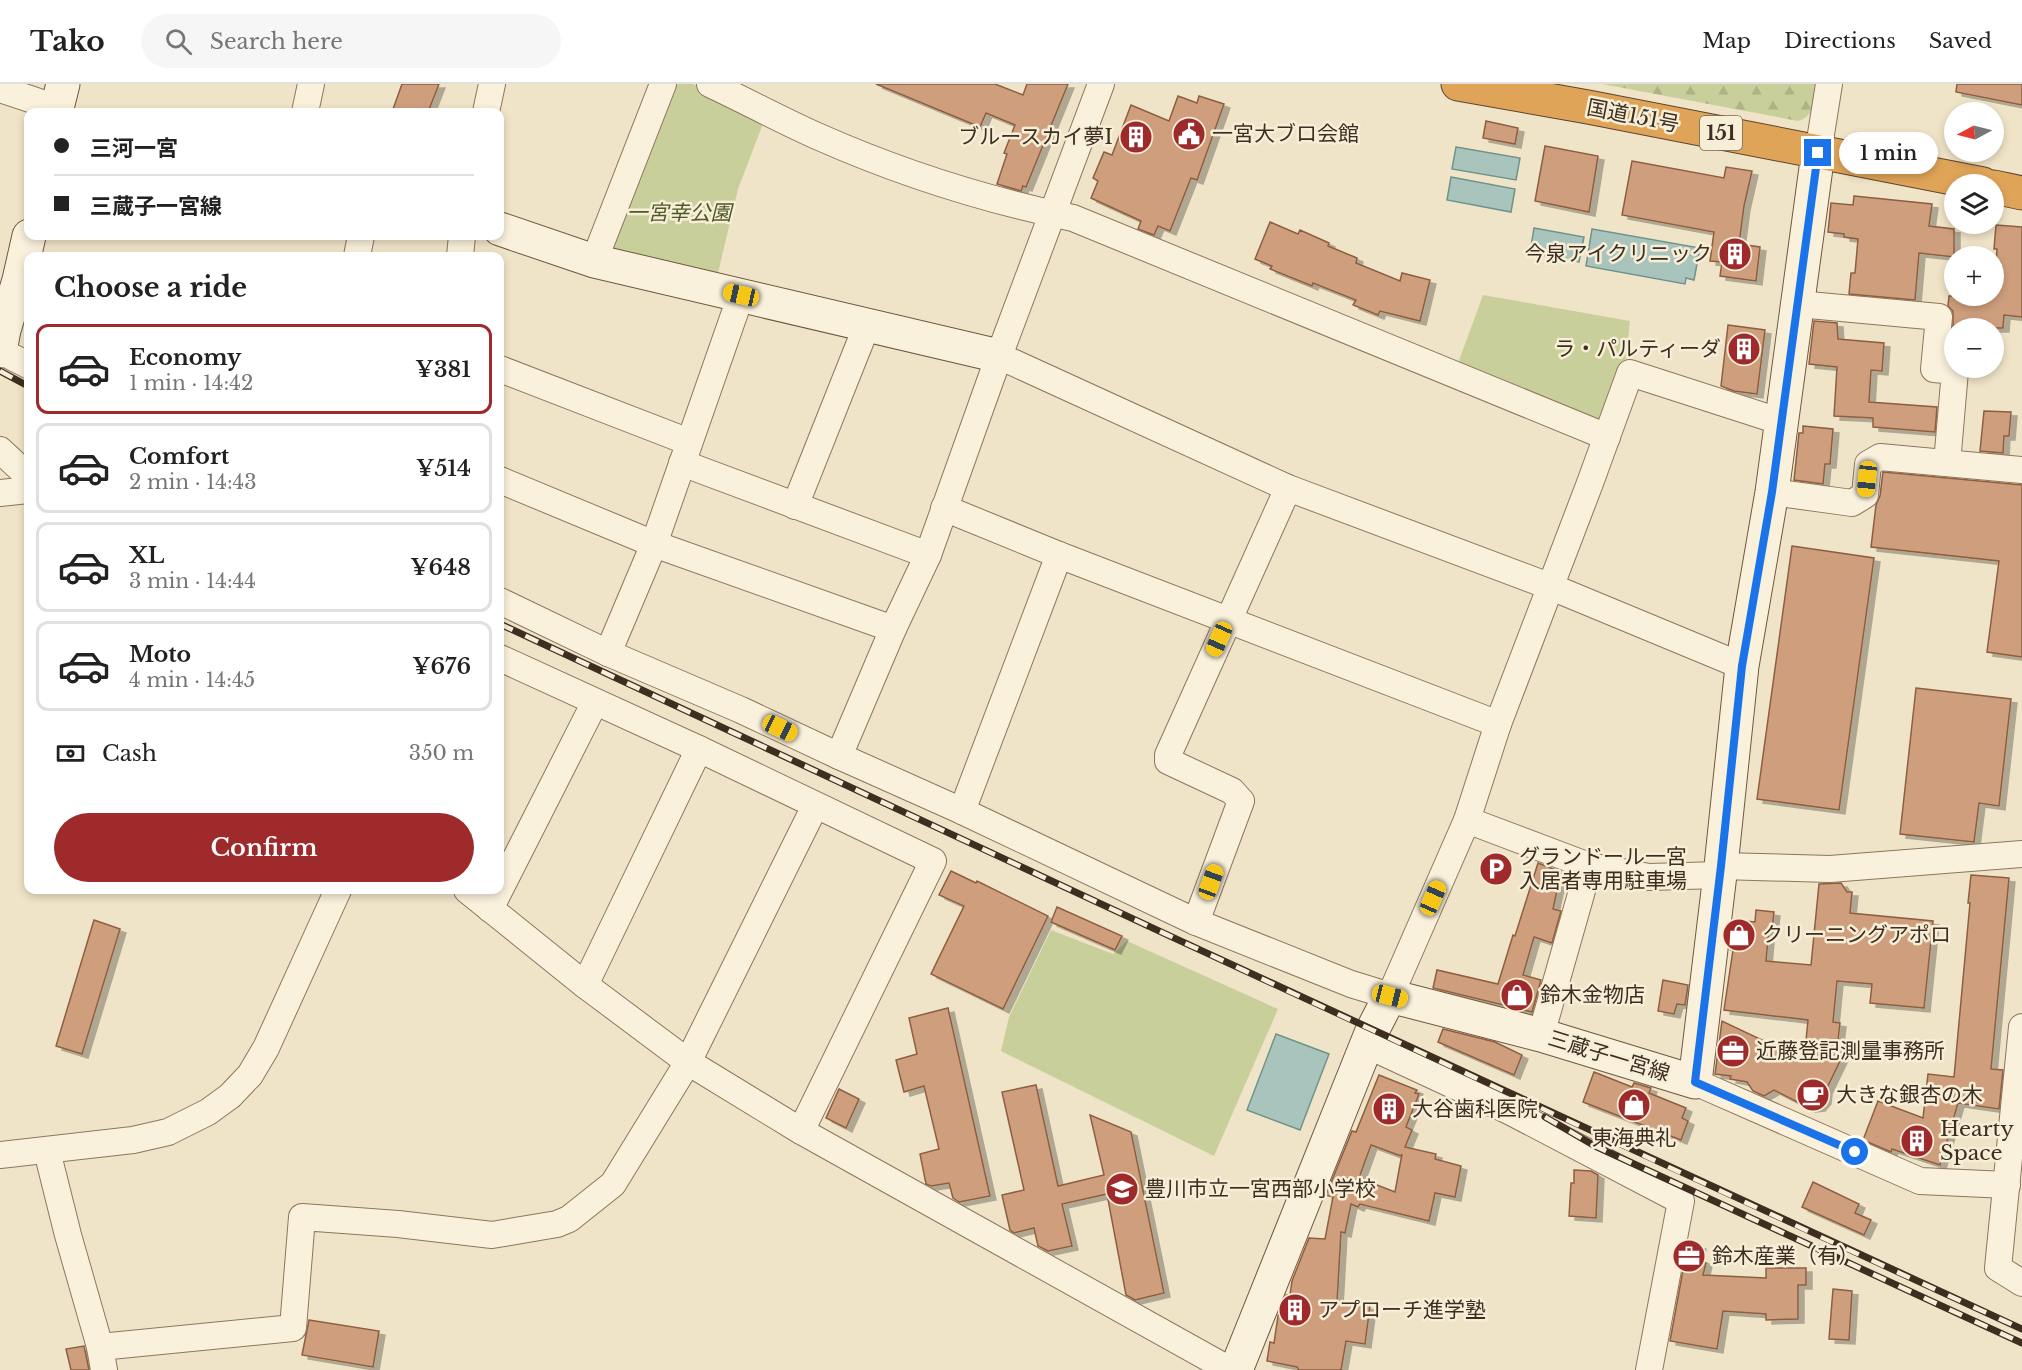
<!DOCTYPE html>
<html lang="en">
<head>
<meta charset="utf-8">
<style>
	body { margin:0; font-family:"Libre Baskerville","Noto Sans JP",serif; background:#f6f6f6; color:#222; height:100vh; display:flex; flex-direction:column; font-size:22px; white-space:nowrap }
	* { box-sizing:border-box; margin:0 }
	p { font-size:20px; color:#767676 }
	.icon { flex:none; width:33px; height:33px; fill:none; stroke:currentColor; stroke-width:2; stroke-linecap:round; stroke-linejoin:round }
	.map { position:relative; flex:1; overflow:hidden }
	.details { position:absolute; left:24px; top:168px; width:480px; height:642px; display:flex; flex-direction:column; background:#fff; border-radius:12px; box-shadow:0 3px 9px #0003 }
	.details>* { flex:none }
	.guide { position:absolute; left:24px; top:24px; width:480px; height:132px; border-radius:12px; box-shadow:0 3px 9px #0003; display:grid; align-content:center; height:132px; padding:0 30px; background:#fff }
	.needle { width:39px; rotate:263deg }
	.controls { position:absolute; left:1944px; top:18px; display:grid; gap:12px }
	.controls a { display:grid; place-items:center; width:60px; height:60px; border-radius:50%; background:#fff; box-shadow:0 3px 9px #0003; font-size:30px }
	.end { position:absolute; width:27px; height:27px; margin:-14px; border:8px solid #1a73e8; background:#fff; box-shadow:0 0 0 3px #fff }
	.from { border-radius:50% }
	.bubble { position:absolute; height:42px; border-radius:21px; background:#fff; box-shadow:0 3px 9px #0003; font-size:20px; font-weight:600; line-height:42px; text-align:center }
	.car { position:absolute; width:18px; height:36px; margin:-18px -9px; border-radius:8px; box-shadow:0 0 4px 2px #0007; background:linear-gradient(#f5c518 24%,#345 0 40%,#f5c518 0 76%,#345 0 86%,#f5c518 0) }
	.guide b { display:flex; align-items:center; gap:21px; height:57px; font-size:22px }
	.guide b+b { border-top:2px solid #e0e0e0 }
	.guide i { width:15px; height:15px; background:#222 }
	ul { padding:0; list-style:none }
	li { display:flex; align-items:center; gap:18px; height:90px; margin:0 12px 9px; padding:0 18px; border:3px solid #e0e0e0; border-radius:12px }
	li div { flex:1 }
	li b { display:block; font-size:22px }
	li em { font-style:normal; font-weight:600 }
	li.current { border-color:#9e2a2b }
	li>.icon { width:54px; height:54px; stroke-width:1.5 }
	h2 { padding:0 30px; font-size:27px; line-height:72px }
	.pay { display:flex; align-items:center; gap:15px; height:66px; padding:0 30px; font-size:22px }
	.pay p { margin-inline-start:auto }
	.cta { display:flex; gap:12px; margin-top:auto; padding:12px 30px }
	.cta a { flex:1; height:69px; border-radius:36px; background:#9e2a2b; color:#fff; font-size:24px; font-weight:600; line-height:69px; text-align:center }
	header { display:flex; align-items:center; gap:36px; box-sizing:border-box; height:84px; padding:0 30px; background:#fff; border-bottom:2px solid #e0e0e0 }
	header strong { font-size:28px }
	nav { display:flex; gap:33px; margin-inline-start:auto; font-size:21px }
	.search { width:420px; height:54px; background:#f6f6f6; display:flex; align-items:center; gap:15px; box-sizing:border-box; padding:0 21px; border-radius:33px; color:#767676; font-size:22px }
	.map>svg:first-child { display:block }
	.green { fill:#c9cf9b }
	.forest { fill:url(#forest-firs) }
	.water { fill:#a9c4bc; stroke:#6f938a; stroke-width:1.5 }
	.building { fill:#cf9f7d; stroke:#8d5f41; stroke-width:1.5; fill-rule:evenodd; filter:url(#shadow) }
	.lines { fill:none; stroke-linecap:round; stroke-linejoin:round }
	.street-casing { stroke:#8d765c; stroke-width:28 }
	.secondary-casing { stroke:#6f573f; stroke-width:35 }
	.highway-casing { stroke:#5b4430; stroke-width:35 }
	.street { stroke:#faf1dc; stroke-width:26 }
	.secondary { stroke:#faf1dc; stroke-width:33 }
	.highway { stroke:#e0a458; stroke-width:33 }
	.rail-casing { stroke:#3d2e20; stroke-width:7 }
	.rail { stroke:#f7eed8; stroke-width:4.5; stroke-dasharray:14; stroke-linecap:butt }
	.route { stroke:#1a73e8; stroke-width:8 }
	.labels { text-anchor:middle; stroke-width:5; stroke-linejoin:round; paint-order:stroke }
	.shield { fill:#f7eed8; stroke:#756857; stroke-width:1.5 }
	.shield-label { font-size:20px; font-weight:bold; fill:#3d2e20 }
	.street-label { font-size:21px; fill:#3d2e20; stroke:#f7eed8 }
	.poi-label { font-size:21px; fill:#3d2e20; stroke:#f7eed8; text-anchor:start }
	.park-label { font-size:21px; font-style:italic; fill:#4d5a26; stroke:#f7eed8 }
</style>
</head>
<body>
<header>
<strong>Tako</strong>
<div class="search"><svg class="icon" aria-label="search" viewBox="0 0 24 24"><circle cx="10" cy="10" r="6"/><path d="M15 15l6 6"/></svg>Search here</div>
<nav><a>Map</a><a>Directions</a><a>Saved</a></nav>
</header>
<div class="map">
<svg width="2022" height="1286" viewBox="0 0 2022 1286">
	<defs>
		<pattern id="forest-firs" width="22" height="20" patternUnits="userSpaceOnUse" patternTransform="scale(1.5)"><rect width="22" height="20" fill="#c9cf9b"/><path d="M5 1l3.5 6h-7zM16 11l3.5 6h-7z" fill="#aeb285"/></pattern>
		<filter id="shadow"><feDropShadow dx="6" dy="4" stdDeviation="0" flood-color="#0004"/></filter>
	</defs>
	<rect width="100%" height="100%" fill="#f0e4c8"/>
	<g class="green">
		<polygon points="673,0 693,0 764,37 738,105 717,193 613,173 610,163"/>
		<polygon points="1483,211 1630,237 1626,274 1603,335 1595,337 1457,282"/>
		<polygon points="1051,846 1113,870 1127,857 1278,925 1214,1072 1001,967 1009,933"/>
	</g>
	<path class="forest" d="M 1602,0 L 1815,0 C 1813,16 1816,32 1798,37 Z"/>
	<g class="water">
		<polygon points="1456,63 1520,74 1516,96 1452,85"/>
		<polygon points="1451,93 1515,105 1511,128 1447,116"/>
		<polygon points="1534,144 1584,153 1579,178 1530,169"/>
		<polygon points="1592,145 1700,164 1694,196 1686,194 1685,200 1586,182"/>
		<polygon points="1276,950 1329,970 1300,1046 1247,1026"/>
	</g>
	<g class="building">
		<polygon points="402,0 439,0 428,28 392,28"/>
		<polygon points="876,0 995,0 1023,11 1027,0 1068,0 1026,103 1023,102 1021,107 997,100 1007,70 1004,69 1015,41 986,29 980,43"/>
		<polygon points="1957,0 2022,0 2022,21 1956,8"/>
		<polygon points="1178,12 1197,19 1199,12 1224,20 1197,96 1191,94 1170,147 1158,142 1154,151 1138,145 1141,137 1091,114 1098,97 1093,94 1104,68 1112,71 1131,21 1169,37"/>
		<polygon points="1486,37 1518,44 1515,60 1483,54"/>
		<polygon points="1545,62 1598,72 1589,128 1535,117"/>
		<polygon points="1632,77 1724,94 1726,83 1752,87 1744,122 1739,160 1760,163 1756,197 1720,192 1722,178 1710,177 1714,148 1622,131"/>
		<polygon points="1854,112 1932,120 1929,142 1954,145 1954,173 1919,169 1915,216 1849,210 1851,189 1855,189 1858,155 1844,153 1844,150 1828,148 1831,119 1853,121"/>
		<polygon points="1270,138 1298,150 1300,146 1329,159 1328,162 1357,174 1356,179 1400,197 1402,189 1430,196 1420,237 1380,227 1378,231 1353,221 1356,216 1313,199 1312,202 1270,185 1272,182 1255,175"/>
		<polygon points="1996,141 2022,143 2022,233 2004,231 2003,244 1953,244 1953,227 1948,222 1949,212 1994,212 1997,165 1994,165"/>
		<polygon points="1814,237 1837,239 1838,255 1884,259 1882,287 1871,286 1869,318 1937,323 1935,348 1873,343 1873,334 1834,332 1837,283 1809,280"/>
		<polygon points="1728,241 1765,246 1757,310 1734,307 1721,302"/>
		<polygon points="1984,327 2011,328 2009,352 2004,352 2003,369 1980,367"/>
		<polygon points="1803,342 1833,345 1830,380 1825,380 1823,400 1794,396 1799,349 1803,349"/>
		<polygon points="1883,388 2022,401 2022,573 1987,568 1999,477 1871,463 1876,421 1880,412"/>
		<polygon points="1792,462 1874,474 1839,726 1757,715"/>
		<polygon points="1916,604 2011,615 1999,722 1979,719 1974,758 1900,750"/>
		<polygon points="1538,779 1561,788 1553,825 1561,827 1552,859 1534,853 1523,891 1541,896 1532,928 1433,904 1437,886 1498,900 1513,851 1515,852"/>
		<polygon points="951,787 976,799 977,797 1048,832 1003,925 931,890 964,822 939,811"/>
		<polygon points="1971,791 2009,794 1991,985 2003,986 1999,1025 1958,1019 1940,1081 1892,1065 1891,1068 1863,1056 1878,1017 1923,1034 1928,990 1954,993 1970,819 1968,819"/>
		<polygon points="1841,799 1847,808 1852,808 1850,829 1933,837 1924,924 1870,919 1872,900 1837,897 1833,938 1840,939 1836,972 1841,975 1826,1006 1825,1016 1819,1023 1809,1024 1774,1006 1764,1012 1753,1007 1747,998 1730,995 1731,992 1715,990 1722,937 1804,976 1808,936 1724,926 1733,866 1731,866 1734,836 1755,838 1756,826 1774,828 1772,845 1769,844 1766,877 1811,881 1819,800"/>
		<polygon points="1057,823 1122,852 1115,866 1051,838"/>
		<polygon points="94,836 120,845 82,970 56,962"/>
		<polygon points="1663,896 1688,901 1685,921 1677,920 1674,930 1658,927"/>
		<polygon points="948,924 990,1112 959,1118 953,1114 949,1099 931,1102 926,1100 920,1070 939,1065 924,1002 904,1008 896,976 917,970 909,934"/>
		<polygon points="1443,945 1495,958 1522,971 1514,991 1438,958"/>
		<polygon points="1594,988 1632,1003 1634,999 1651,1004 1649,1009 1686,1024 1682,1034 1688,1037 1681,1056 1583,1018"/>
		<path d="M 1379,991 L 1417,1006 L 1415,1009 L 1419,1010 L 1406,1043 L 1412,1046 L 1405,1063 L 1436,1070 L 1435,1075 L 1461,1082 L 1455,1113 L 1435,1109 L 1429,1137 L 1360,1120 L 1358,1123 L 1351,1120 L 1345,1149 L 1341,1148 L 1337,1218 L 1370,1222 L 1365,1260 L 1346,1257 L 1341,1286 L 1299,1286 L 1297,1283 L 1267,1277 L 1270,1258 L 1274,1259 L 1278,1232 L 1286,1211 L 1290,1211 L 1292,1197 L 1309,1154 L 1325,1155 L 1333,1113 L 1326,1111 L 1352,1047 L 1356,1048 ZM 1371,1061 L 1401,1072 L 1402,1070 L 1395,1108 L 1359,1094 Z"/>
		<polygon points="1036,1001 1058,1102 1104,1091 1090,1031 1131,1048 1164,1209 1135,1216 1126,1211 1107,1110 1062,1120 1072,1162 1048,1167 1038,1162 1034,1144 1014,1149 1010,1146 1002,1111 1024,1106 1002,1008"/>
		<polygon points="839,1005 859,1015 846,1044 826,1034"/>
		<polygon points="1574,1086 1591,1087 1598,1091 1596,1134 1569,1132 1571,1099 1574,1099"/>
		<polygon points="1813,1098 1859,1120 1855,1129 1871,1136 1864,1151 1802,1123"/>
		<polygon points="1688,1159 1700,1161 1697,1174 1703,1176 1703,1178 1706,1179 1703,1191 1766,1194 1766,1184 1806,1184 1806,1201 1798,1201 1798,1235 1766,1236 1766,1230 1723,1227 1717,1265 1670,1257"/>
		<polygon points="1833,1205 1852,1207 1849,1256 1829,1255"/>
		<polygon points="309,1236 379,1247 373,1283 302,1271"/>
		<polygon points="84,1262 89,1286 71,1286 66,1265"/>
	</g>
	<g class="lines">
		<g class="street-casing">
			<g id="street">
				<path d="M 710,0 C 746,17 781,36 817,52 C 898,88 986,116 1073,134 L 1607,353"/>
				<polyline points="0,5 57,24"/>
				<polyline points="305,28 311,0"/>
				<polyline points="486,28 492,0"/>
				<polyline points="1818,69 1829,0"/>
				<polyline points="357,172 361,152"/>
				<polyline points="460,172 462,152"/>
				<polyline points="594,177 663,0"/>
				<polyline points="1798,220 1939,233 1934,285 1955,287 1947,379"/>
				<polyline points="0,267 28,281"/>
				<polyline points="999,272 1288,404 1549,502 1742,582"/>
				<polyline points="500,285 689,358"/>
				<polyline points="0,366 28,392"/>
				<polyline points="682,379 928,471"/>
				<polyline points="500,396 654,460 893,545"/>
				<polyline points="1772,408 1852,419 1865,411 1868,380 1880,373 2022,386"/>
				<polyline points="0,409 28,406"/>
				<polyline points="795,422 867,241"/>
				<polyline points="944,424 1059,471 1498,640"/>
				<polyline points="500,517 608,569 741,626 839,672 962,727 1196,838 1351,900 1390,912 1467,736 1498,640 1590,399 1630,289 1782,338"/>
				<polyline points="608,569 654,460 741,211"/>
				<polyline points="500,574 699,665 933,777 801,1047"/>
				<polyline points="839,672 893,545 928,471 999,272 1101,0"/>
				<polyline points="962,727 1059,471"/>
				<polyline points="1467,736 1589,782 1649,793 1720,791"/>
				<polyline points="1721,782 1830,785 2022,770"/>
				<polyline points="467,806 585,901 688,978 801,1047 1230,1286"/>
				<polyline points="490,825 595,618"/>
				<polyline points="1196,838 1241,717 1232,707 1168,677 1168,671 1288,404"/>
				<polyline points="585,901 699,665"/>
				<polyline points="2022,943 1998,1184 2022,1199"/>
				<polyline points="1541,951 1589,782"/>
				<polyline points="1367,961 1511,1028 1681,1117 1649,1286"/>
				<polyline points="1695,998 1920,1097 2007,1101"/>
				<polyline points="47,1067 68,1151 100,1263 104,1286"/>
				<polyline points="0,1071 133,1056 168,1048 208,1028 230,1012 250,991 266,964 338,806"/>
				<polyline points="100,1263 293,1244 302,1133 398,1140 492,1151 557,1140 569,1135 613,1100 688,978 815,722"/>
			</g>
		</g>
		<g class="secondary-casing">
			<g id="secondary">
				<polyline points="56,28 63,0"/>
				<polyline points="500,145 594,177 999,272"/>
				<polyline points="0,267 4,246 19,196 29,152"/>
				<polyline points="1236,1286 1372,947 1390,912 1541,951 1695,998 1721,782 1742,582 1772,408 1818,69"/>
			</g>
		</g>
		<g class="highway-casing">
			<g id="highway">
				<polyline points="1458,0 1588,23 1983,100"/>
				<polyline points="1994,103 2022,109"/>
			</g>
		</g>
		<use href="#street" class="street"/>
		<use href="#secondary" class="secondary"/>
		<use href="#highway" class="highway"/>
		<g class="rail-casing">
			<g id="rail">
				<polyline points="0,287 28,302"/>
				<path d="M 500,540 C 1007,776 1513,1013 2022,1245"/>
				<polyline points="1545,1033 1595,1062 2022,1259"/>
			</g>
		</g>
		<use href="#rail" class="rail"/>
	</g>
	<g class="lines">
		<polyline class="route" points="1818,69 1772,408 1742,582 1721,782 1695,998 1855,1068"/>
	</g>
	<defs>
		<g id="civic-disc" transform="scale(1.725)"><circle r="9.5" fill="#9e2a2b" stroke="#f7eed8"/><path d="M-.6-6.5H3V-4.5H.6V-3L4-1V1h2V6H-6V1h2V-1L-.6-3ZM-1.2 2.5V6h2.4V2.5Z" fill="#fff"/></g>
		<g id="building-disc" transform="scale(1.725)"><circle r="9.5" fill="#9e2a2b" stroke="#f7eed8"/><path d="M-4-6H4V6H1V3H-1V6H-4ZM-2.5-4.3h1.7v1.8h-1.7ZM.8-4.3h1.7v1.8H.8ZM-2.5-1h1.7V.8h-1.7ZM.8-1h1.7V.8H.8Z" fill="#fff"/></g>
		<g id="parking-disc" transform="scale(1.725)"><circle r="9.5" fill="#9e2a2b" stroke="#f7eed8"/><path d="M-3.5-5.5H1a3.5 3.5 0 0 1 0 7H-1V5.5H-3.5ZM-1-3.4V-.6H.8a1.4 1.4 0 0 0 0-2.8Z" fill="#fff"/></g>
		<g id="shop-disc" transform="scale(1.725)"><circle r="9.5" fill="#9e2a2b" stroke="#f7eed8"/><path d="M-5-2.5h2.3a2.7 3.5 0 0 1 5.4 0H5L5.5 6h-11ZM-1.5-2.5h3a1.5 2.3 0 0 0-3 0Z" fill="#fff"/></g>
		<g id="office-disc" transform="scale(1.725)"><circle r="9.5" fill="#9e2a2b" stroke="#f7eed8"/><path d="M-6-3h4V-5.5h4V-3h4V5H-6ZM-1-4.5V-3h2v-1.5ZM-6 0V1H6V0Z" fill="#fff"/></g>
		<g id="cafe-disc" transform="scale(1.725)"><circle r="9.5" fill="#9e2a2b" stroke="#f7eed8"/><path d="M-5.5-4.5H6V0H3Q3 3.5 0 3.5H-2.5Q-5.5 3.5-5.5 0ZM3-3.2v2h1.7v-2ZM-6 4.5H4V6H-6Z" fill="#fff"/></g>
		<g id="school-disc" transform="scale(1.725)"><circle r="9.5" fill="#9e2a2b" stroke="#f7eed8"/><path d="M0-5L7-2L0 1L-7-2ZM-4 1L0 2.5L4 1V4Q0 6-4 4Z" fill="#fff"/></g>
	</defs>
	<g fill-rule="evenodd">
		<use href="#civic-disc" x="1189" y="50"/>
		<use href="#building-disc" x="1136" y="53"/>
		<use href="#building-disc" x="1735" y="170"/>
		<use href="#building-disc" x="1744" y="265"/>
		<use href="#parking-disc" x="1496" y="785"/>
		<use href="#shop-disc" x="1739" y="851"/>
		<use href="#shop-disc" x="1517" y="911"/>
		<use href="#office-disc" x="1733" y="967"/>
		<use href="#cafe-disc" x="1813" y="1011"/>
		<use href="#shop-disc" x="1634" y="1021"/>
		<use href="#building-disc" x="1389" y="1025"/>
		<use href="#building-disc" x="1917" y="1057"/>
		<use href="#school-disc" x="1122" y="1105"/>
		<use href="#office-disc" x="1689" y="1172"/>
		<use href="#building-disc" x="1295" y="1226"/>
	</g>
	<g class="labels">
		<rect class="shield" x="1700" y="32" width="42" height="34" rx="4.5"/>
		<g class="shield-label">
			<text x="1721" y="56">151</text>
		</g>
		<g class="street-label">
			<text transform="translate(1633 32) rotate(11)" y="7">国道151号</text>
			<text transform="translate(1609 972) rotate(17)" y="7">三蔵子一宮線</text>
		</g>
		<g class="poi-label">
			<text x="1212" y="57">一宮大ブロ会館</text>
			<text x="1113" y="60" text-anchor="end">ブルースカイ夢I</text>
			<text x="1712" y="177" text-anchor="end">今泉アイクリニック</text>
			<text x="1721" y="272" text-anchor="end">ラ・パルティーダ</text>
			<text x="1519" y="780">グランドール一宮<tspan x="1519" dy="24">入居者専用駐車場</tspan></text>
			<text x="1762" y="858">クリーニングアポロ</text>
			<text x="1540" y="918">鈴木金物店</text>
			<text x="1756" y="974">近藤登記測量事務所</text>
			<text x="1836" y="1018">大きな銀杏の木</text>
			<text x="1412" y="1032">大谷歯科医院</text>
			<text x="1940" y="1052">Hearty<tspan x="1940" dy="24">Space</tspan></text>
			<text x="1634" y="1061" text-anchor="middle">東海典礼</text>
			<text x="1145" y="1112">豊川市立一宮西部小学校</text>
			<text x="1712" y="1179">鈴木産業（有）</text>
			<text x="1318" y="1233">アプローチ進学塾</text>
		</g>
		<g class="park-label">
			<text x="679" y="136">一宮幸公園</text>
		</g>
	</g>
</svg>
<div class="controls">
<a><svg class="needle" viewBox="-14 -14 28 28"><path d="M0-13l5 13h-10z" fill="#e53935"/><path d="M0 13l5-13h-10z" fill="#767676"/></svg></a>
<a><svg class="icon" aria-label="layers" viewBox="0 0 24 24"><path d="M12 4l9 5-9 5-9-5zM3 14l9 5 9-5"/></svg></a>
<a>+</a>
<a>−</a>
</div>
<i class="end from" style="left:1855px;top:1068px"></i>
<i class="end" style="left:1818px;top:69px"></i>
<div class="bubble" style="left:1839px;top:48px;width:99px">1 min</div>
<i class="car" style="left:741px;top:211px;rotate:283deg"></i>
<i class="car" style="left:1867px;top:395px;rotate:186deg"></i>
<i class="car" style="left:1219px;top:555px;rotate:204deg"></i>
<i class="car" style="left:780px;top:644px;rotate:115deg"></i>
<i class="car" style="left:1211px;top:798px;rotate:20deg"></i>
<i class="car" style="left:1433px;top:814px;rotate:24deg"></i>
<i class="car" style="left:1390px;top:912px;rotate:104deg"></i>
<div class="guide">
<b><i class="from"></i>三河一宮</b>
<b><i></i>三蔵子一宮線</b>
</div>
<section class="details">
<h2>Choose a ride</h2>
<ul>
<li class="current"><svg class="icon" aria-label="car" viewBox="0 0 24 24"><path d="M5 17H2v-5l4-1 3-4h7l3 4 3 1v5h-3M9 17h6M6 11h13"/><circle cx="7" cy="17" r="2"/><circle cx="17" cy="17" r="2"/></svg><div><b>Economy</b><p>1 min · 14:42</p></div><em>¥381</em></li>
<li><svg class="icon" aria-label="car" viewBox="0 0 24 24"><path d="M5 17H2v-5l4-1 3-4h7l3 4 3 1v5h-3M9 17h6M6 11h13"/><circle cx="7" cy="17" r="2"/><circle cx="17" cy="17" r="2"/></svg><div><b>Comfort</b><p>2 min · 14:43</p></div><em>¥514</em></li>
<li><svg class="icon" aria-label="car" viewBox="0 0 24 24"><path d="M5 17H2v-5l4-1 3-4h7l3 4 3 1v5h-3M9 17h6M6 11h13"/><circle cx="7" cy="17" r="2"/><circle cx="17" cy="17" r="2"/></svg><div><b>XL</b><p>3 min · 14:44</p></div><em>¥648</em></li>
<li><svg class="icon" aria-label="car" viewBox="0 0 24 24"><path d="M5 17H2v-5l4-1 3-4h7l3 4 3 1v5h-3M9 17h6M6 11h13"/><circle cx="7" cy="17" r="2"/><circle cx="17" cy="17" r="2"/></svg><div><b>Moto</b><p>4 min · 14:45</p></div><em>¥676</em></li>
</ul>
<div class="pay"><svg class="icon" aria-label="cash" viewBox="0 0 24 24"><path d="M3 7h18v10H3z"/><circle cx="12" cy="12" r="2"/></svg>Cash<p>350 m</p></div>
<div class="cta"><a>Confirm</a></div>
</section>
</div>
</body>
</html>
